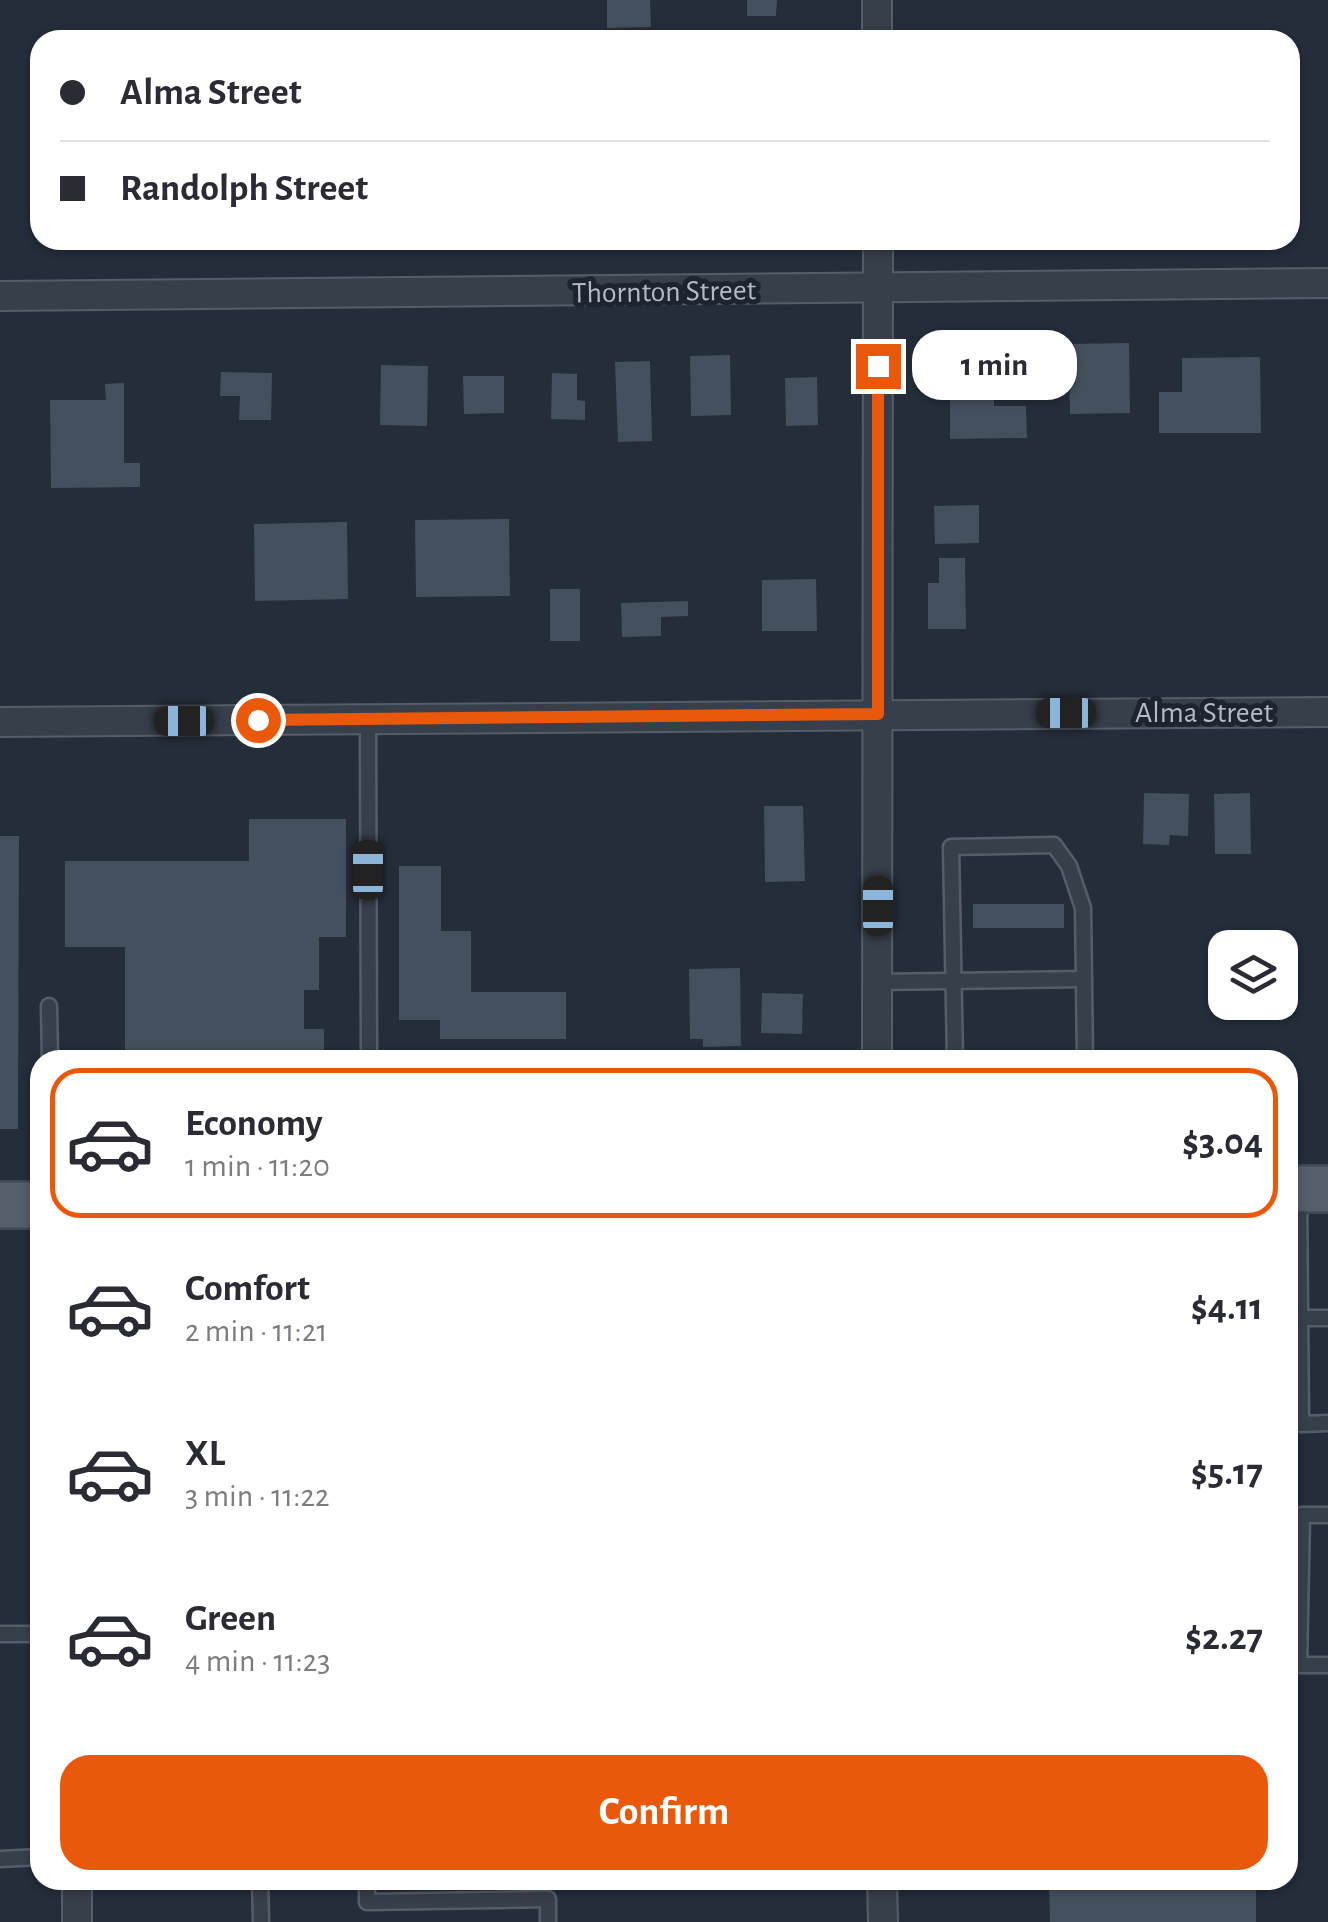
<!DOCTYPE html>
<html lang="en">
<head>
<meta charset="utf-8">
<style>
	body { margin:0; font-family:"Alegreya Sans",sans-serif; background:#f7f7f7; color:#2b2b33; height:100vh; display:flex; flex-direction:column; font-size:38px; white-space:nowrap }
	* { box-sizing:border-box; margin:0 }
	p { font-size:32px; color:#7c7c81 }
	.icon { flex:none; width:55px; height:55px; fill:none; stroke:currentColor; stroke-width:2; stroke-linecap:round; stroke-linejoin:round }
	.map { position:relative; flex:1; overflow:hidden }
	.drawer { position:absolute; left:30px; top:1050px; width:1268px; height:840px; display:flex; flex-direction:column; background:#fff; border-radius:30px; box-shadow:0 2px 8px #0004 }
	.drawer>* { flex:none }
	.banner { position:absolute; left:30px; top:30px; width:1270px; height:220px; border-radius:30px; box-shadow:0 2px 8px #0004; display:grid; align-content:center; height:220px; padding:0 30px; background:#fff }
	.fabs { position:absolute; left:1208px; top:930px; display:grid; gap:20px }
	.fabs a { display:grid; place-items:center; width:90px; height:90px; border-radius:20px; background:#fff; box-shadow:0 2px 8px #0004; font-size:50px }
	.end { position:absolute; width:45px; height:45px; margin:-22px; border:12px solid #ea580c; background:#fff; box-shadow:0 0 0 5px #fff }
	.from { border-radius:50% }
	.bubble { position:absolute; height:70px; border-radius:30px; background:#fff; box-shadow:0 2px 8px #0004; font-size:32px; font-weight:700; line-height:70px; text-align:center }
	.car { position:absolute; width:30px; height:60px; margin:-30px -15px; border-radius:12px; box-shadow:0 0 8px 2px #0007; background:linear-gradient(#222 24%,#8ab4d8 0 40%,#222 0 76%,#8ab4d8 0 86%,#222 0) }
	.banner b { display:flex; align-items:center; gap:35px; height:95px; font-size:38px }
	.banner b+b { border-top:2px solid #e1e1e2 }
	.banner i { width:25px; height:25px; background:#2b2b33 }
	ul { padding:18px 0 0; list-style:none }
	li { display:flex; align-items:center; gap:30px; height:150px; margin:0 20px 15px; padding:0 10px; border:5px solid transparent; border-radius:30px }
	li div { flex:1 }
	li b { display:block; font-size:38px }
	li em { font-style:normal; font-weight:700 }
	li.current { border-color:#ea580c }
	li>.icon { width:90px; height:90px; stroke-width:1.5 }
	.action { display:flex; gap:20px; margin-top:auto; padding:20px 30px }
	.action a { flex:1; height:115px; border-radius:30px; background:#ea580c; color:#fff; font-size:40px; font-weight:700; line-height:115px; text-align:center }
	.map>svg:first-child { display:block }
	.building { fill:#45505e }
	.lines { fill:none; stroke-linecap:round; stroke-linejoin:round }
	.service-casing { stroke:#555d68; stroke-width:19 }
	.minor-casing { stroke:#555d68; stroke-width:32 }
	.primary-casing { stroke:#404853; stroke-width:50 }
	.service { stroke:#373f4a; stroke-width:14 }
	.minor { stroke:#373f4a; stroke-width:28 }
	.primary { stroke:#555e6a; stroke-width:45 }
	.route { stroke:#ea580c; stroke-width:12 }
	.labels { text-anchor:middle; stroke-width:10; stroke-linejoin:round; paint-order:stroke }
	.street-label { font-size:30px; fill:#b3bac6; stroke:#1d242f }
</style>
</head>
<body>
<div class="map">
<svg width="1328" height="1922" viewBox="0 0 1328 1922">
	<rect width="100%" height="100%" fill="#242d3a"/>
	<g class="building">
		<polygon points="607,0 650,0 651,27 607,28"/>
		<polygon points="747,0 777,0 776,16 747,16"/>
		<polygon points="1129,343 1130,413 1070,414 1069,344"/>
		<polygon points="730,355 731,415 691,416 690,356"/>
		<polygon points="1260,357 1261,433 1159,433 1159,392 1182,392 1182,358"/>
		<polygon points="650,361 652,441 618,442 615,362"/>
		<polygon points="381,365 428,366 427,426 380,425"/>
		<polygon points="994,365 994,406 1026,406 1027,438 950,439 950,366"/>
		<polygon points="221,372 272,373 271,420 239,420 240,396 220,396"/>
		<polygon points="552,373 577,374 577,400 585,401 585,420 551,419"/>
		<polygon points="463,376 504,376 504,413 464,414"/>
		<polygon points="817,377 818,425 786,426 785,378"/>
		<polygon points="124,383 124,463 140,463 140,487 51,488 50,400 106,400 105,384"/>
		<polygon points="979,505 979,543 935,544 934,506"/>
		<polygon points="509,519 510,596 416,597 415,520"/>
		<polygon points="347,522 348,599 255,601 254,524"/>
		<polygon points="939,558 965,558 966,629 928,629 928,583 939,583"/>
		<polygon points="816,579 817,631 762,631 762,580"/>
		<rect x="550" y="589" width="30" height="52"/>
		<polygon points="688,601 688,616 661,617 661,636 622,637 621,603"/>
		<polygon points="1144,793 1189,794 1188,836 1170,835 1169,845 1143,844"/>
		<polygon points="1250,793 1251,854 1215,854 1214,794"/>
		<polygon points="764,806 803,806 805,881 765,882"/>
		<polygon points="249,819 346,819 346,937 319,937 319,990 304,990 304,1029 324,1029 324,1060 125,1060 125,947 65,947 65,861 249,861"/>
		<polygon points="0,836 19,836 18,1129 0,1129"/>
		<polygon points="399,866 441,866 441,931 471,931 471,992 566,992 566,1039 440,1039 440,1020 399,1020"/>
		<rect x="973" y="904" width="91" height="24"/>
		<polygon points="740,968 741,1046 703,1047 703,1039 690,1039 689,969"/>
		<polygon points="762,993 803,994 802,1034 761,1033"/>
		<polygon points="1049,1880 1256,1880 1256,1922 1050,1922"/>
	</g>
	<g class="lines">
		<g class="service-casing">
			<g id="service">
				<polyline points="368,719 369,1060"/>
				<polyline points="877,982 1084,979"/>
				<polyline points="49,1006 50,1060"/>
				<polyline points="955,1060 951,847 1054,845 1069,866 1083,908 1085,1060"/>
				<polyline points="1299,1196 1301,1424 1328,1423"/>
				<polyline points="1300,1318 1328,1318"/>
				<polyline points="1328,1515 1302,1515 1299,1665 1328,1665"/>
				<polyline points="0,1634 40,1634"/>
				<polyline points="0,1859 40,1857"/>
				<polyline points="260,1880 261,1922"/>
				<polyline points="367,1880 367,1902 548,1899 548,1922"/>
			</g>
		</g>
		<g class="minor-casing">
			<g id="minor">
				<polyline points="877,0 877,40"/>
				<polyline points="0,296 1328,283"/>
				<polyline points="0,722 1328,712"/>
				<polyline points="877,1060 878,240"/>
				<polyline points="77,1880 77,1922"/>
				<polyline points="882,1880 883,1922"/>
			</g>
		</g>
		<g class="primary-casing">
			<g id="primary">
				<polyline points="1288,1189 1328,1189"/>
				<polyline points="0,1205 40,1205"/>
			</g>
		</g>
		<use href="#service" class="service"/>
		<use href="#minor" class="minor"/>
		<use href="#primary" class="primary"/>
	</g>
	<g class="lines">
		<polyline class="route" points="258,720 878,714 878,366"/>
	</g>
	<g class="labels">
		<g class="street-label">
			<text transform="translate(664 291) rotate(-1)" y="10">Thornton Street</text>
			<text x="1204" y="722">Alma Street</text>
		</g>
	</g>
</svg>
<div class="fabs">
<a><svg class="icon" aria-label="layers" viewBox="0 0 24 24"><path d="M12 4l9 5-9 5-9-5zM3 14l9 5 9-5"/></svg></a>
</div>
<i class="end from" style="left:258px;top:720px"></i>
<i class="end" style="left:878px;top:366px"></i>
<div class="bubble" style="left:912px;top:330px;width:165px">1 min</div>
<i class="car" style="left:1066px;top:713px;rotate:270deg"></i>
<i class="car" style="left:184px;top:721px;rotate:270deg"></i>
<i class="car" style="left:368px;top:870px;rotate:0deg"></i>
<i class="car" style="left:878px;top:906px;rotate:0deg"></i>
<div class="banner">
<b><i class="from"></i>Alma Street</b>
<b><i></i>Randolph Street</b>
</div>
<section class="drawer">
<ul>
<li class="current"><svg class="icon" aria-label="car" viewBox="0 0 24 24"><path d="M5 17H2v-5l4-1 3-4h7l3 4 3 1v5h-3M9 17h6M6 11h13"/><circle cx="7" cy="17" r="2"/><circle cx="17" cy="17" r="2"/></svg><div><b>Economy</b><p>1 min · 11:20</p></div><em>$3.04</em></li>
<li><svg class="icon" aria-label="car" viewBox="0 0 24 24"><path d="M5 17H2v-5l4-1 3-4h7l3 4 3 1v5h-3M9 17h6M6 11h13"/><circle cx="7" cy="17" r="2"/><circle cx="17" cy="17" r="2"/></svg><div><b>Comfort</b><p>2 min · 11:21</p></div><em>$4.11</em></li>
<li><svg class="icon" aria-label="car" viewBox="0 0 24 24"><path d="M5 17H2v-5l4-1 3-4h7l3 4 3 1v5h-3M9 17h6M6 11h13"/><circle cx="7" cy="17" r="2"/><circle cx="17" cy="17" r="2"/></svg><div><b>XL</b><p>3 min · 11:22</p></div><em>$5.17</em></li>
<li><svg class="icon" aria-label="car" viewBox="0 0 24 24"><path d="M5 17H2v-5l4-1 3-4h7l3 4 3 1v5h-3M9 17h6M6 11h13"/><circle cx="7" cy="17" r="2"/><circle cx="17" cy="17" r="2"/></svg><div><b>Green</b><p>4 min · 11:23</p></div><em>$2.27</em></li>
</ul>
<div class="action"><a>Confirm</a></div>
</section>
</div>
</body>
</html>
